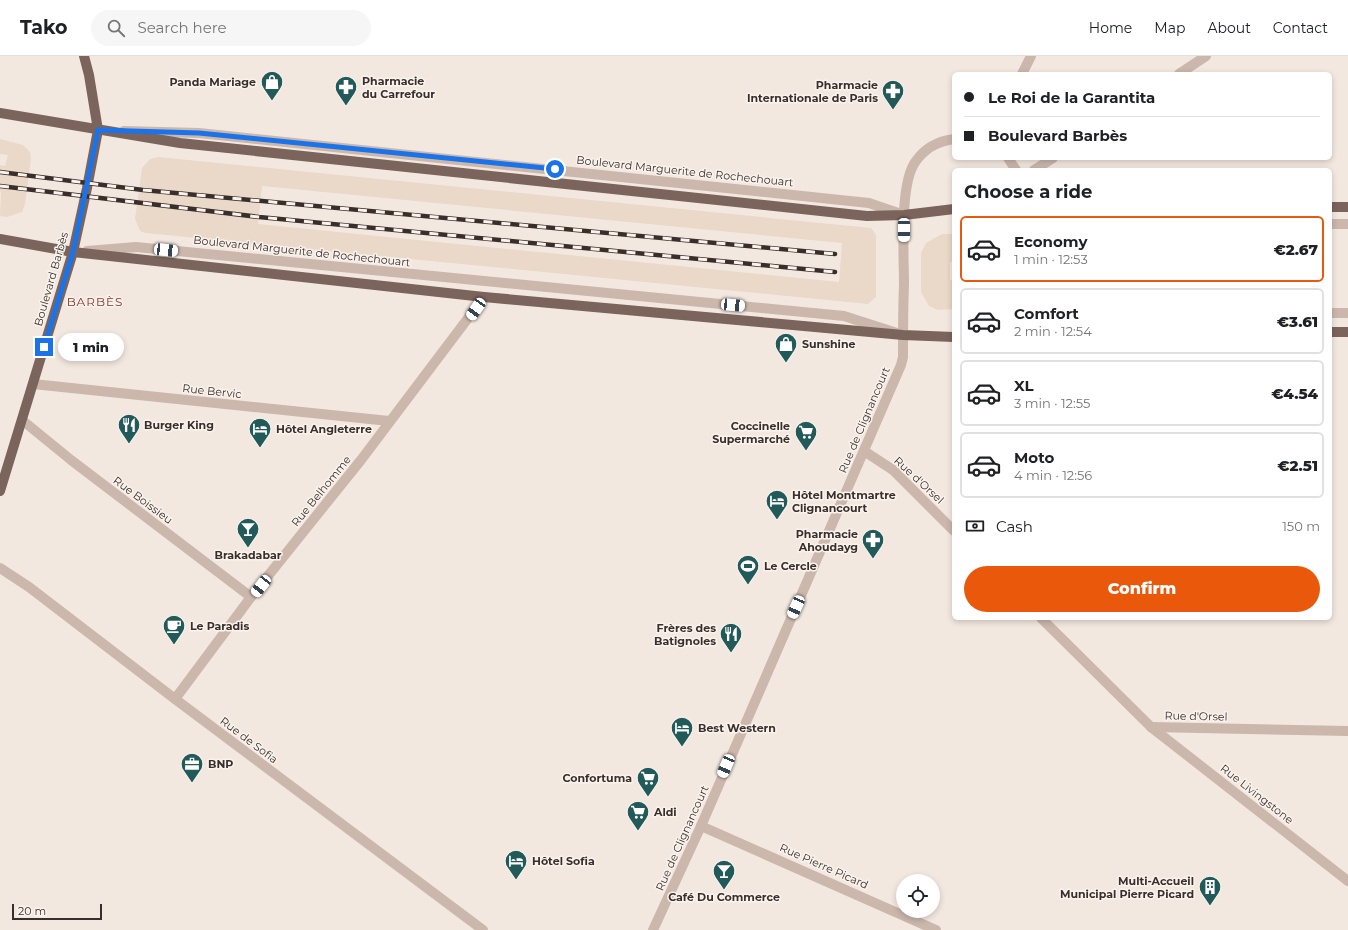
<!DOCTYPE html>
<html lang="en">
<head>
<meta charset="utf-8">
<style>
	body { margin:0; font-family:Montserrat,sans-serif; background:#f6f6f6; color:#202124; height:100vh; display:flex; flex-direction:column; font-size:15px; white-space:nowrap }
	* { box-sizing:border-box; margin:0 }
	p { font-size:13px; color:#757577 }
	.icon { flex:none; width:22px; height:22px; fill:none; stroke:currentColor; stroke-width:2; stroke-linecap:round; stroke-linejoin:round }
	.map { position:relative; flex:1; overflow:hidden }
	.panel { position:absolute; left:952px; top:112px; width:380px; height:452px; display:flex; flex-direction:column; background:#fff; border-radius:6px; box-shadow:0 2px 6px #0003 }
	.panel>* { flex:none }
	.hud { position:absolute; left:952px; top:16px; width:380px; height:88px; border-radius:6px; box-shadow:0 2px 6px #0003; display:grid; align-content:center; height:88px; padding:0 12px; background:#fff }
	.buttons { position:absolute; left:896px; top:818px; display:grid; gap:8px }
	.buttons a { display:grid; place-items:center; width:44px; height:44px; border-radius:50%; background:#fff; box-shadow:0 2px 6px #0003; font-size:20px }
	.scale { position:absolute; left:12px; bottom:10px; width:90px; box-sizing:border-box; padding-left:4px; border:2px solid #392e2b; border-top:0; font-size:11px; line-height:14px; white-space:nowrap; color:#392e2b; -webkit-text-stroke:3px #faf3ed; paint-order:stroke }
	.end { position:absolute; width:18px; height:18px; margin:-9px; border:5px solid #1a73e8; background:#fff; box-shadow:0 0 0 2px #fff }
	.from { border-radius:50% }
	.bubble { position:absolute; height:28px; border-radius:14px; background:#fff; box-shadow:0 2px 6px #0003; font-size:13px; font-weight:800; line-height:28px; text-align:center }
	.car { position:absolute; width:12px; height:24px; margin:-12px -6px; border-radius:5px; box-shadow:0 0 3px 1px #0007; background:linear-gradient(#fff 24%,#345 0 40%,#fff 0 76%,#345 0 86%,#fff 0) }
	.hud b { display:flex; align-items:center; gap:14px; height:38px; font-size:15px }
	.hud b+b { border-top:1px solid #e0e0e0 }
	.hud i { width:10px; height:10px; background:#202124 }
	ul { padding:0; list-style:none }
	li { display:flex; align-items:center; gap:12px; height:66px; margin:0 8px 6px; padding:0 4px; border:2px solid #e0e0e0; border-radius:6px }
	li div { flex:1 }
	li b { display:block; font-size:15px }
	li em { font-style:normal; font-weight:800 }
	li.current { border-color:#ea580c }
	li>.icon { width:36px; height:36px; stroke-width:1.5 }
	h2 { padding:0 12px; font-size:18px; line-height:48px }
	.pay { display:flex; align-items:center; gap:10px; height:44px; padding:0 12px; font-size:15px }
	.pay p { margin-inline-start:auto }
	.action { display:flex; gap:8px; margin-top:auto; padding:8px 12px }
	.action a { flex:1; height:46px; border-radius:24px; background:#ea580c; color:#fff; font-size:16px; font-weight:800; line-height:46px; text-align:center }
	header { display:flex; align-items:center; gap:24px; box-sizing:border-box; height:56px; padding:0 20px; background:#fff; border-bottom:1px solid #e0e0e0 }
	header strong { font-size:19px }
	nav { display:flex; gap:22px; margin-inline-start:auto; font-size:14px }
	.search { width:280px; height:36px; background:#f6f6f6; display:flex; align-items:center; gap:10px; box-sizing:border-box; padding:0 14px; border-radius:22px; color:#757577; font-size:15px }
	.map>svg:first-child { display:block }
	.plaza { fill:#ead8c8; fill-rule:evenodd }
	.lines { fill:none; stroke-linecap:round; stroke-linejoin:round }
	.lane { stroke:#cbb7ac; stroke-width:10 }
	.street { stroke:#cbb7ac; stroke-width:10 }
	.primary { stroke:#7b645c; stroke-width:10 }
	.rail-casing { stroke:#392e2b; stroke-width:4.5 }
	.rail { stroke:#faf3ed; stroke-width:3; stroke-dasharray:9; stroke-linecap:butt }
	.route { stroke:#1a73e8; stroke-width:5 }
	.labels { text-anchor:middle; stroke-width:3; stroke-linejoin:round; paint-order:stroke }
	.poi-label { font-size:11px; font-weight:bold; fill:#392e2b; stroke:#faf3ed; text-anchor:start }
	.street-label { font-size:11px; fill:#392e2b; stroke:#faf3ed }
	.neighbourhood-label { font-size:12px; letter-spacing:1px; fill:#863425; stroke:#faf3ed }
</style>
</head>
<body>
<header>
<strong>Tako</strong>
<div class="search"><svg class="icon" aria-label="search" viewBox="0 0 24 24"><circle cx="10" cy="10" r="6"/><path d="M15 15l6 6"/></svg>Search here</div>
<nav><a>Home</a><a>Map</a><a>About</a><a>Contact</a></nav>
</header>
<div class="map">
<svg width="1348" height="874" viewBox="0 0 1348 874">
	<rect width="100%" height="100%" fill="#f3e8e0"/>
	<g class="plaza">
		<polygon points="0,83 23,89 30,96 31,103 25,148 22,156 7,161 0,160 1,136 0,135 0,109 5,110 8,99 0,98"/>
		<path d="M 158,101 L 871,172 L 876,179 L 876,241 L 868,248 L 146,177 L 140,175 L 135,163 L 142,112 L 150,103 ZM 262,130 L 842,187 L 839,226 L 258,168 Z"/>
		<polygon points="942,178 954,178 954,206 950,206 950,224 954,224 954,253 938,254 929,250 921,236 921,197 926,187"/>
	</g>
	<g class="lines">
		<g class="lane">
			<polyline points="124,75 199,77 869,147 904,159"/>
			<polyline points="1330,168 1348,168"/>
			<polyline points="87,195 136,191 844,260 897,277"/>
			<polyline points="1330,257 1348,257"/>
		</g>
		<g class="street">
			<polyline points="1022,18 1031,0"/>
			<polyline points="1179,18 1206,0"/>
			<polyline points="1008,102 1016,114"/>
			<polyline points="1034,114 1053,102"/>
			<polyline points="33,328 389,365"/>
			<polyline points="22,364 71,404 251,541"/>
			<polyline points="864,395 893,414 954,475"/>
			<polyline points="0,512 29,531 175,643 483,874"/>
			<polyline points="1041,562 1151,671 1348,825"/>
			<polyline points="175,643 251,541 361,404 484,241"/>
			<polyline points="1151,671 1348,675"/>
			<polyline points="701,770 936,874"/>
			<path d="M 653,874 L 701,770 L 901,309 L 903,301 C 903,277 903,252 904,228 C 904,200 899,126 916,105 C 925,92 939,85 954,83"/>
		</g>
		<g class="primary">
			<polyline points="0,57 180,87 867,160 904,159 954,153"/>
			<polyline points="1330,151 1348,151"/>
			<polyline points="0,183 73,196 484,241 903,279 954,281"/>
			<polyline points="1330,276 1348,276"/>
			<polyline points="0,435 73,196 87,132 98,74 89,19 84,0"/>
		</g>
		<g class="rail-casing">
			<g id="rail">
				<polyline points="0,116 143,134 835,198"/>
				<polyline points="0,130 259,161 835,216"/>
			</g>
		</g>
		<use href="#rail" class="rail"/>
	</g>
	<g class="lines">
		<polyline class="route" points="44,291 73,196 98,74 199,77 555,113"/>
	</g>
	<defs>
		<g id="shop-pin" transform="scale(1.15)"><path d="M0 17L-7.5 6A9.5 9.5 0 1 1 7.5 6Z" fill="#215a59" stroke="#faf3ed"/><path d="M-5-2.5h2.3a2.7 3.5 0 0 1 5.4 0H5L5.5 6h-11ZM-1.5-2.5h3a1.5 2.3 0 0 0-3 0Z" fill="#fff"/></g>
		<g id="pharmacy-pin" transform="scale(1.15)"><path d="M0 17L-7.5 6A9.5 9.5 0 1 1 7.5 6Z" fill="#215a59" stroke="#faf3ed"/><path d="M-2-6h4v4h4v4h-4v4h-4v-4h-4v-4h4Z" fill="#fff"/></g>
		<g id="restaurant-pin" transform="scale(1.15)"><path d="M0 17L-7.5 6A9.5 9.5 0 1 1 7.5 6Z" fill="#215a59" stroke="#faf3ed"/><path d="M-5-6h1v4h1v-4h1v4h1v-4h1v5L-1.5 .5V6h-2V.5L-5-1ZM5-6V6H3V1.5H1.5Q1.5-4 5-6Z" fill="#fff"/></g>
		<g id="hotel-pin" transform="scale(1.15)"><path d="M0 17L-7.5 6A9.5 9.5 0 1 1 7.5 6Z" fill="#215a59" stroke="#faf3ed"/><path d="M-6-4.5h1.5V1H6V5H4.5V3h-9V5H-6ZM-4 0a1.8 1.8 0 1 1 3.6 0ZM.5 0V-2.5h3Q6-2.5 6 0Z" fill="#fff"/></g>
		<g id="supermarket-pin" transform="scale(1.15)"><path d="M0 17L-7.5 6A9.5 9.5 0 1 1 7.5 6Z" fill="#215a59" stroke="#faf3ed"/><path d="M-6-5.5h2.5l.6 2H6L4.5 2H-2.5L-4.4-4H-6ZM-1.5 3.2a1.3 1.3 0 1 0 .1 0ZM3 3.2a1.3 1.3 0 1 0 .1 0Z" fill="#fff"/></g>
		<g id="bar-pin" transform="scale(1.15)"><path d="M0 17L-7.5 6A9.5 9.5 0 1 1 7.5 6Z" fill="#215a59" stroke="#faf3ed"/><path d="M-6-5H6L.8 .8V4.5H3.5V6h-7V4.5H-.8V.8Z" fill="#fff"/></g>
		<g id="stadium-pin" transform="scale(1.15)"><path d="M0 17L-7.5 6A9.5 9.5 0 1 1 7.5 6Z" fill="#215a59" stroke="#faf3ed"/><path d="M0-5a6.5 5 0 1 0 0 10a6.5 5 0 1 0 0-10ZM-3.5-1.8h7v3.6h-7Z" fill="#fff"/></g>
		<g id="cafe-pin" transform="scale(1.15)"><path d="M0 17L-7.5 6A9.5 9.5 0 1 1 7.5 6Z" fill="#215a59" stroke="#faf3ed"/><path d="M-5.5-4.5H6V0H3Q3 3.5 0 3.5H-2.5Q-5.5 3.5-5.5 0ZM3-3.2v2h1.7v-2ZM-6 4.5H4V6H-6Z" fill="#fff"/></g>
		<g id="office-pin" transform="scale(1.15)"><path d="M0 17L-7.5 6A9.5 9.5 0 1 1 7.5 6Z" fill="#215a59" stroke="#faf3ed"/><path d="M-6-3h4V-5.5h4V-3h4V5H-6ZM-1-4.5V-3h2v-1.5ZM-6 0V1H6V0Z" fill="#fff"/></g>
		<g id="building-pin" transform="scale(1.15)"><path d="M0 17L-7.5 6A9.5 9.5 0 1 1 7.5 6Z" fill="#215a59" stroke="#faf3ed"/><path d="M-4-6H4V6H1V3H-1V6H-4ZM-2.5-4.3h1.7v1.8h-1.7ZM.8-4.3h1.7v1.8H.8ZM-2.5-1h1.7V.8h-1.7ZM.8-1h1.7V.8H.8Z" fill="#fff"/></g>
	</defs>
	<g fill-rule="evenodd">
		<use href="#shop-pin" x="272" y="26"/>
		<use href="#pharmacy-pin" x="346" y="31"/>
		<use href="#pharmacy-pin" x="893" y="35"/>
		<use href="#shop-pin" x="786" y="288"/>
		<use href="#restaurant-pin" x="129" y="369"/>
		<use href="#hotel-pin" x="260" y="373"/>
		<use href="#supermarket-pin" x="806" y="376"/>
		<use href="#hotel-pin" x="777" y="445"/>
		<use href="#bar-pin" x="248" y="473"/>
		<use href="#pharmacy-pin" x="873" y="484"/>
		<use href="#stadium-pin" x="748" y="510"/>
		<use href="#cafe-pin" x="174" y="570"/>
		<use href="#restaurant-pin" x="731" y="578"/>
		<use href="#hotel-pin" x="682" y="672"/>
		<use href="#office-pin" x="192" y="708"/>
		<use href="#supermarket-pin" x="648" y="722"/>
		<use href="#supermarket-pin" x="638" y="756"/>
		<use href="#hotel-pin" x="516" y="805"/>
		<use href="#bar-pin" x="724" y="815"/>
		<use href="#building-pin" x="1210" y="831"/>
	</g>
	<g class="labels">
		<g class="poi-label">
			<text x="362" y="29">Pharmacie<tspan x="362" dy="13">du Carrefour</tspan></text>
			<text x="256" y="30" text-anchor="end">Panda Mariage</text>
			<text x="878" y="33" text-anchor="end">Pharmacie<tspan x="878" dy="13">Internationale de Paris</tspan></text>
			<text x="802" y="292">Sunshine</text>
			<text x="144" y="373">Burger King</text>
			<text x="790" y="374" text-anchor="end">Coccinelle<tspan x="790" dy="13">Supermarché</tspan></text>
			<text x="276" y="377">Hôtel Angleterre</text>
			<text x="792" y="443">Hôtel Montmartre<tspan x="792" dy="13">Clignancourt</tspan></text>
			<text x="858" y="482" text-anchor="end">Pharmacie<tspan x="858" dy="13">Ahoudayg</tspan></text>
			<text x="248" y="503" text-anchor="middle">Brakadabar</text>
			<text x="764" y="514">Le Cercle</text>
			<text x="190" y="574">Le Paradis</text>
			<text x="716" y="576" text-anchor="end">Frères des<tspan x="716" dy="13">Batignoles</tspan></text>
			<text x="698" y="676">Best Western</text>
			<text x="208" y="712">BNP</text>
			<text x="632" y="726" text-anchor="end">Confortuma</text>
			<text x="654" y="760">Aldi</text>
			<text x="532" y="809">Hôtel Sofia</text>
			<text x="1194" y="829" text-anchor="end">Multi-Accueil<tspan x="1194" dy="13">Municipal Pierre Picard</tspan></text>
			<text x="724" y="845" text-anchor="middle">Café Du Commerce</text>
		</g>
		<g class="street-label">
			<text transform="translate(685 115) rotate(6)" y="4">Boulevard Marguerite de Rochechouart</text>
			<text transform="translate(302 195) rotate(6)" y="4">Boulevard Marguerite de Rochechouart</text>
			<text transform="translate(51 223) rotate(-74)" y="4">Boulevard Barbès</text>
			<text transform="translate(212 335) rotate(6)" y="4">Rue Bervic</text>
			<text transform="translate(864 364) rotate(-67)" y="4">Rue de Clignancourt</text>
			<text transform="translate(919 424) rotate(43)" y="4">Rue d'Orsel</text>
			<text transform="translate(321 435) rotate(-51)" y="4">Rue Belhomme</text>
			<text transform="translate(143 444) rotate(37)" y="4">Rue Boissieu</text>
			<text transform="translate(1196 660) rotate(1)" y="4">Rue d'Orsel</text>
			<text transform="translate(249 684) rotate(37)" y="4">Rue de Sofia</text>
			<text transform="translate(1257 738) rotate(38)" y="4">Rue Livingstone</text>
			<text transform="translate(682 782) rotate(-66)" y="4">Rue de Clignancourt</text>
			<text transform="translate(824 810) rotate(24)" y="4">Rue Pierre Picard</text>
		</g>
		<g class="neighbourhood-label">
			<text x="95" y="250">BARBÈS</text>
		</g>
	</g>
</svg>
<div class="buttons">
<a><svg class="icon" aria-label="locate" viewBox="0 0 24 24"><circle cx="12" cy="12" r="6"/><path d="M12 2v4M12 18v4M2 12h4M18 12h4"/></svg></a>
</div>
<div class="scale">20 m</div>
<i class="end from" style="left:555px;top:113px"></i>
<i class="end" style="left:44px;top:291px"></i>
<div class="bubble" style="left:58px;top:277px;width:66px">1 min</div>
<i class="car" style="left:904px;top:174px;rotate:180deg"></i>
<i class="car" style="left:166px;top:194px;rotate:96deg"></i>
<i class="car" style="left:733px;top:249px;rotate:95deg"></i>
<i class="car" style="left:476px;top:253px;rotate:215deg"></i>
<i class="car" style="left:261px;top:530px;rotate:218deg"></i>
<i class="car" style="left:796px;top:551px;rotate:204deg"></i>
<i class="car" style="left:726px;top:710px;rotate:203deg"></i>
<div class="hud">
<b><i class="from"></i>Le Roi de la Garantita</b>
<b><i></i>Boulevard Barbès</b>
</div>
<section class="panel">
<h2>Choose a ride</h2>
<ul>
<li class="current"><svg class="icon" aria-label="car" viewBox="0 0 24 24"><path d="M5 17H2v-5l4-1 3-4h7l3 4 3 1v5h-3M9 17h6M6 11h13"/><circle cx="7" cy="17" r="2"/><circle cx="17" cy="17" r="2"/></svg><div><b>Economy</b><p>1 min · 12:53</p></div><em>€2.67</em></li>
<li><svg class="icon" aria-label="car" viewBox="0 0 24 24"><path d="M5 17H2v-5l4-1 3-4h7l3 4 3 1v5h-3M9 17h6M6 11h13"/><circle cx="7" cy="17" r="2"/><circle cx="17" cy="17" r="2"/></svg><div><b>Comfort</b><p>2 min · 12:54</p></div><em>€3.61</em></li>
<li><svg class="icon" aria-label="car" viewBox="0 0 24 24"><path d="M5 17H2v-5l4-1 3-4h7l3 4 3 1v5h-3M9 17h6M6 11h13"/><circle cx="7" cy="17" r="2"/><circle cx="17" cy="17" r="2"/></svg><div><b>XL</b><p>3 min · 12:55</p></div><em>€4.54</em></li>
<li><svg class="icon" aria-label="car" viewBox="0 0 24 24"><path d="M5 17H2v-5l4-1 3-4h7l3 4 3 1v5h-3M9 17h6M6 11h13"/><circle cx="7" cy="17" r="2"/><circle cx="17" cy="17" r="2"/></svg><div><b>Moto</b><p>4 min · 12:56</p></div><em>€2.51</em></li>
</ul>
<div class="pay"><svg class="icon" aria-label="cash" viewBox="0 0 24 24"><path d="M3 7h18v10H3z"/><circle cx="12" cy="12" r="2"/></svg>Cash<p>150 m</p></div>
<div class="action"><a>Confirm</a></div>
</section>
</div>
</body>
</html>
